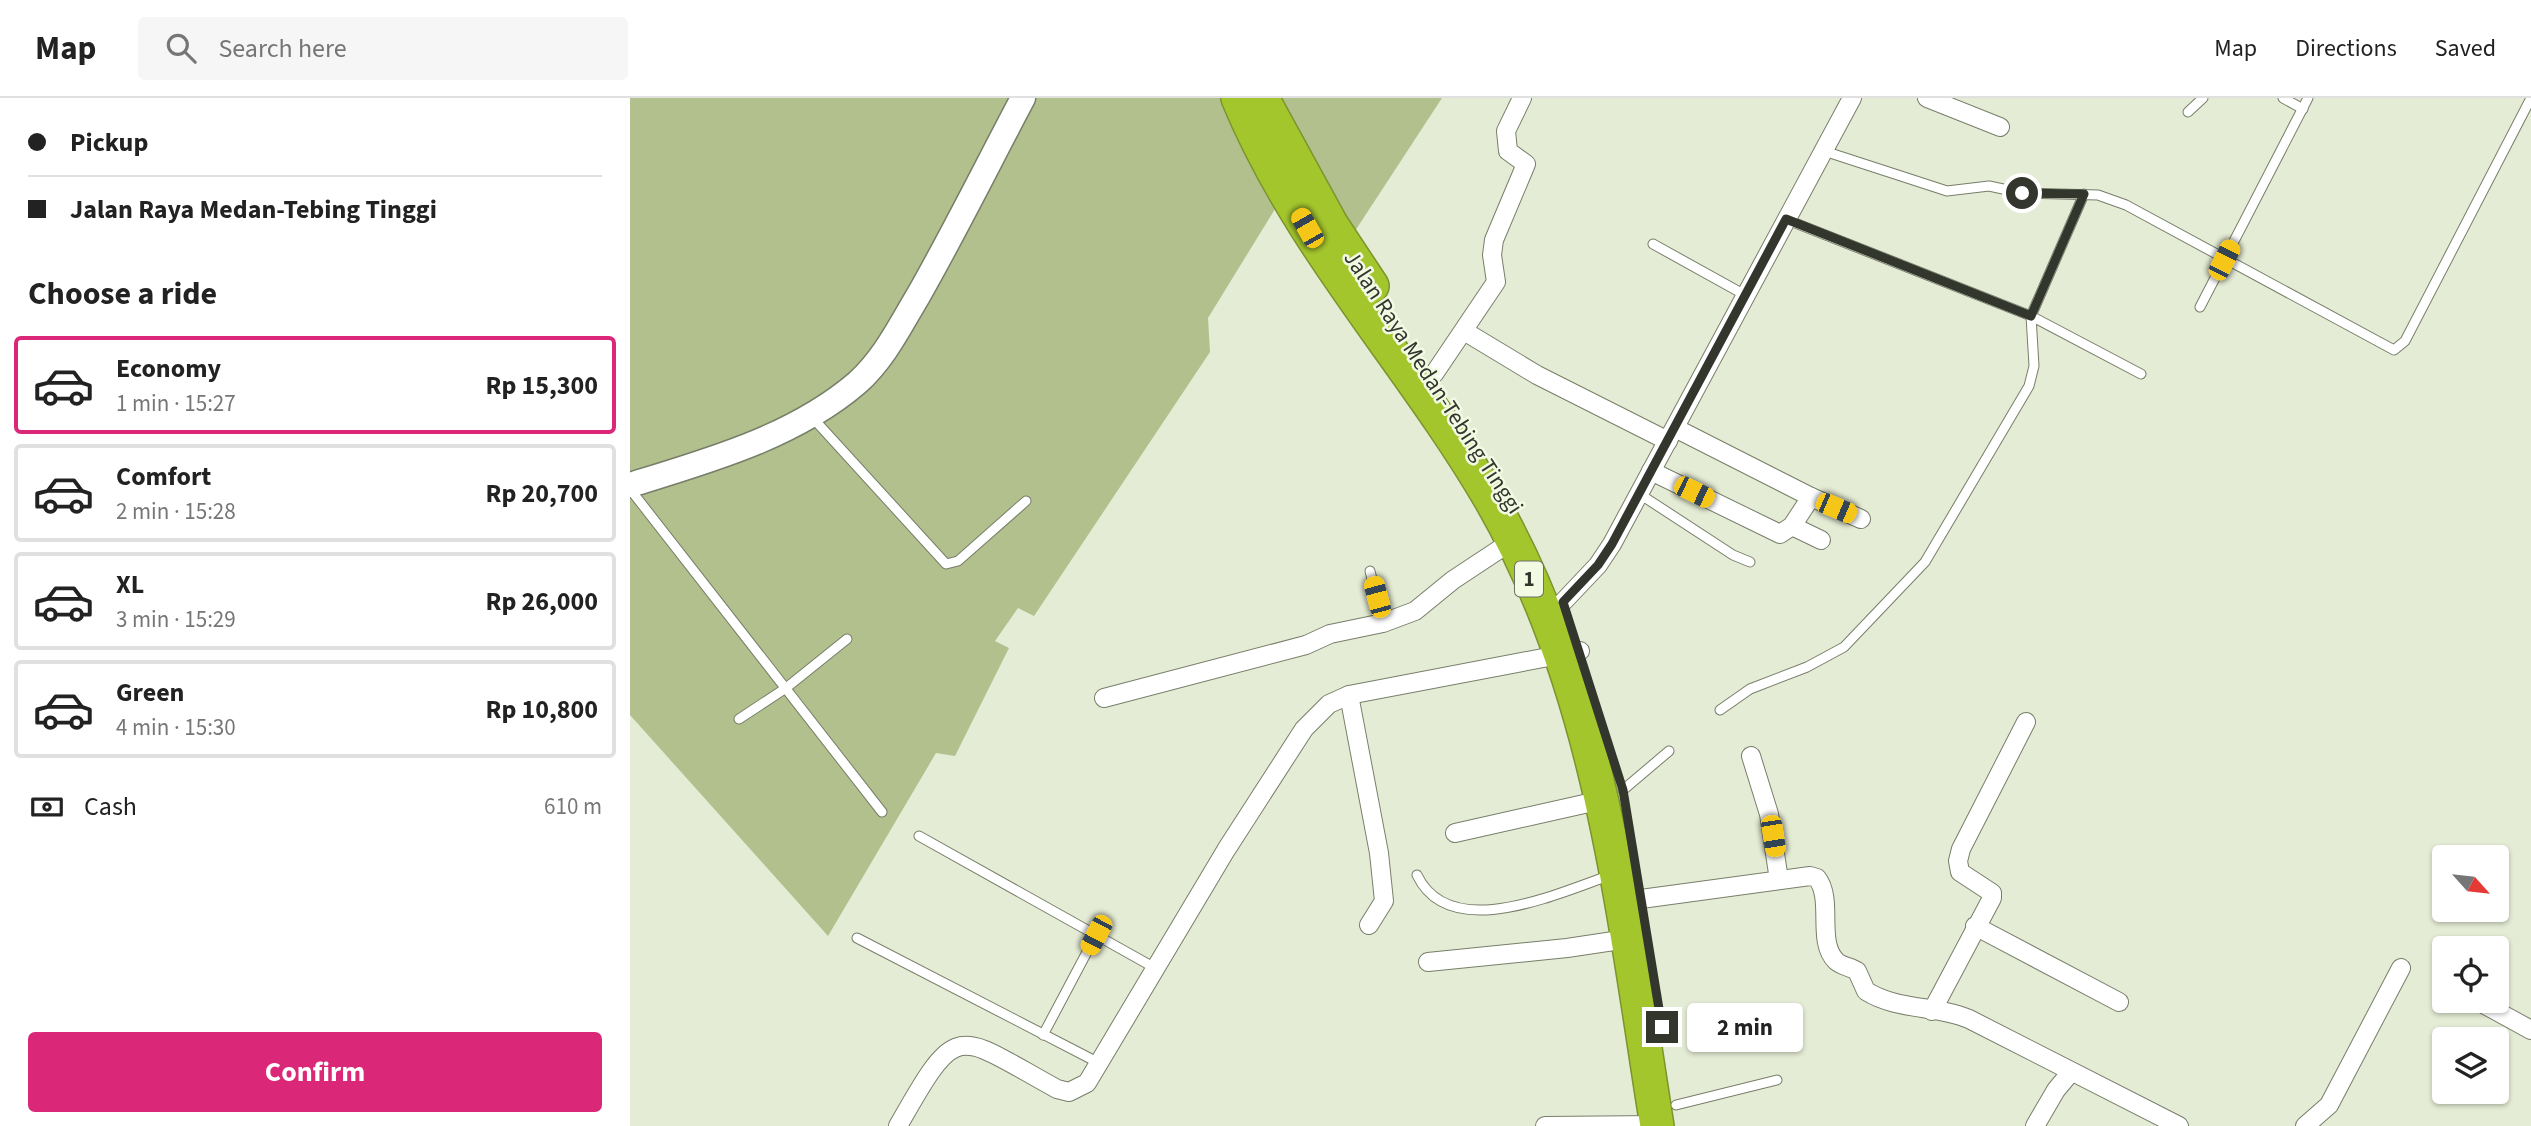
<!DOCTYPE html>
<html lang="en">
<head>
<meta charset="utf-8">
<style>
	body { margin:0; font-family:"Source Sans 3",sans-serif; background:#f6f6f6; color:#222; height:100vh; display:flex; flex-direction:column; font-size:26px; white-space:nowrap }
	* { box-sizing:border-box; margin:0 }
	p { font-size:23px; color:#767676 }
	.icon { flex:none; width:38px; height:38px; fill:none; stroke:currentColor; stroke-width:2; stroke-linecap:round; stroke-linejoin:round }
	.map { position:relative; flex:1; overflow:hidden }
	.details { display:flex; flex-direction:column; background:#fff; width:630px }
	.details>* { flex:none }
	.guide { display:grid; align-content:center; height:154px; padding:0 28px; background:#fff }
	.needle { width:46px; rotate:117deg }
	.buttons { position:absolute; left:1802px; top:747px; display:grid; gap:14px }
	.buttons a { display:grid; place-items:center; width:77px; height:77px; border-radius:7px; background:#fff; box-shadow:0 2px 5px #0004; font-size:35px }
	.end { position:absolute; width:32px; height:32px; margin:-16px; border:9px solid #33362d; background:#fff; box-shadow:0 0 0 4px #fff }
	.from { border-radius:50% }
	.bubble { position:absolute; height:49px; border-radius:7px; background:#fff; box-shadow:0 2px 5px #0004; font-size:23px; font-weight:700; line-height:49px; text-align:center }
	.car { position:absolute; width:21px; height:42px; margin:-21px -10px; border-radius:9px; box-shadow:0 0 5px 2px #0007; background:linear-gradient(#f5c518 24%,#345 0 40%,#f5c518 0 76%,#345 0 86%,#f5c518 0) }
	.guide b { display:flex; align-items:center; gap:24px; height:66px; font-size:26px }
	.guide b+b { border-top:2px solid #e0e0e0 }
	.guide i { width:18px; height:18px; background:#222 }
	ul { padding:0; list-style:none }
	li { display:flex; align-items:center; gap:21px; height:98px; margin:0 14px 10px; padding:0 14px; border:4px solid #e0e0e0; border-radius:7px }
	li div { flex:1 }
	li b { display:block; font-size:26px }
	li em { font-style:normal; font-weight:700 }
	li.on { border-color:#db2777 }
	li>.icon { width:63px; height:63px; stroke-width:1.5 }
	h2 { padding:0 28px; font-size:32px; line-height:84px }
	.pay { display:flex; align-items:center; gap:18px; height:77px; padding:0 28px; font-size:26px }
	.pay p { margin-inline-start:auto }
	.action { display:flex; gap:14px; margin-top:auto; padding:14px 28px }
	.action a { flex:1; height:80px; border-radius:7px; background:#db2777; color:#fff; font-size:28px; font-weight:700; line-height:80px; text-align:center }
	header { display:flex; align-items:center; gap:42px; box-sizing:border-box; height:98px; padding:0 35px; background:#fff; border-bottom:2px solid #e0e0e0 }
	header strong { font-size:33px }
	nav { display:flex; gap:38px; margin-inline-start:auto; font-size:24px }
	.search { width:490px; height:63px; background:#f6f6f6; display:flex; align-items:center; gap:18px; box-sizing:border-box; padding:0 24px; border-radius:7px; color:#767676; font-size:26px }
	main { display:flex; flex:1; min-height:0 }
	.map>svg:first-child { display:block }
	.green { fill:#b1c08d }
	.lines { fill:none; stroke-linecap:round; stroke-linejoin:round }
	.lane-casing { stroke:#777e69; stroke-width:11 }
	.street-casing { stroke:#777e69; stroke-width:20 }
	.secondary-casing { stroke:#777e69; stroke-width:27 }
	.highway-casing { stroke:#7c942d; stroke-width:36 }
	.lane { stroke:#fff; stroke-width:9 }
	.street { stroke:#fff; stroke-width:18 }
	.secondary { stroke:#fff; stroke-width:24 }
	.highway { stroke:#a4c62d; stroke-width:33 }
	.route { stroke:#33362d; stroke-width:9 }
	.labels { text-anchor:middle; stroke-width:5; stroke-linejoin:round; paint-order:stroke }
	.shield { fill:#f2fae3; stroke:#6c7164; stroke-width:2 }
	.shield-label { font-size:21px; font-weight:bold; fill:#33362d }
	.street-label { font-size:23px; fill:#33362d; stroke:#f2fae3 }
</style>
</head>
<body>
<header>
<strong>Map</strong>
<div class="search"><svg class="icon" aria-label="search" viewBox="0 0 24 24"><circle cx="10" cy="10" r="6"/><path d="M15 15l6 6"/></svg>Search here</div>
<nav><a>Map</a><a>Directions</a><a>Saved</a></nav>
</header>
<main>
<section class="details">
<div class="guide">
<b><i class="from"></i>Pickup</b>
<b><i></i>Jalan Raya Medan-Tebing Tinggi</b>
</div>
<h2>Choose a ride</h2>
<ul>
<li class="on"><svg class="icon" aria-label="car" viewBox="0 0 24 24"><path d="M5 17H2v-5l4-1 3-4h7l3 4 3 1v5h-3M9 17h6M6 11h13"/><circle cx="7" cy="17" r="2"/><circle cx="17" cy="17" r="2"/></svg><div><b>Economy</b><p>1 min · 15:27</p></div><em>Rp 15,300</em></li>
<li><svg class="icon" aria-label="car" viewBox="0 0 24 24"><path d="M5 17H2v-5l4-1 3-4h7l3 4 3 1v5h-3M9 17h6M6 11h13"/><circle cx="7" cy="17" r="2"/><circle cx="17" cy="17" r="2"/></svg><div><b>Comfort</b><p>2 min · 15:28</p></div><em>Rp 20,700</em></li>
<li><svg class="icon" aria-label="car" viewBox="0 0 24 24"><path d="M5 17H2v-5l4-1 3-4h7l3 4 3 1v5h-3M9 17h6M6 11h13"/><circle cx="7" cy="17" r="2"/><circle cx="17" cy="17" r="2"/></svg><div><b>XL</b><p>3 min · 15:29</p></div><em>Rp 26,000</em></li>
<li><svg class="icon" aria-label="car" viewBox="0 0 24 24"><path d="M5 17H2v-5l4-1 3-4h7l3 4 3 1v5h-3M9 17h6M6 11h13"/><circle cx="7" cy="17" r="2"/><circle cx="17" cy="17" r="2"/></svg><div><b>Green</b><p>4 min · 15:30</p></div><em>Rp 10,800</em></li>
</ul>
<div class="pay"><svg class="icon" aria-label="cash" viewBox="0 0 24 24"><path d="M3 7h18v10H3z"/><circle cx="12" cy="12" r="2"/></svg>Cash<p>610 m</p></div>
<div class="action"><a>Confirm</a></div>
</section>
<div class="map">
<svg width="1901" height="1028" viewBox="0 0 1901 1028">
	<rect width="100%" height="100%" fill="#e5ecd5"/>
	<g class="green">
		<polygon points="0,0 600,0 645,111 578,220 580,254 404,518 388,510 365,543 379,550 325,658 306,655 198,838 0,617"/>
		<polygon points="643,0 812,0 725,133"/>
	</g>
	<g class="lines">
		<g class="lane-casing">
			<g id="lane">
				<polyline points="1653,0 1673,11"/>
				<polyline points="1558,14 1573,0"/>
				<polyline points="1194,53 1317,93 1359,88 1392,95 1468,97 1496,107 1764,252 1775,243 1901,0"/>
				<polyline points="1454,96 1401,218 1511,276"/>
				<polyline points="1023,146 1115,197"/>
				<polyline points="1570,209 1678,0"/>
				<polyline points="181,318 316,466 328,463 396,403"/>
				<polyline points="0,391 252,714"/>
				<polyline points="1008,395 1103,457 1120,464"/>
				<polyline points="740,473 753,525"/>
				<polyline points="1090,612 1120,591 1177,569 1214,549 1295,464 1399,288 1404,268 1401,218 1155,121"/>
				<polyline points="109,621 156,590 217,541"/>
				<polyline points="993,692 1039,653"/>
				<polyline points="289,738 525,870"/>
				<path d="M 787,777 C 820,846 928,795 981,777"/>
				<polyline points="227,840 469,965"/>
				<polyline points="413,937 466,837"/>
				<polyline points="1046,1007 1147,982"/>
			</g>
		</g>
		<g class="street-casing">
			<g id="street">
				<polyline points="1297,0 1370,29"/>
				<polyline points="834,233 907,277 1038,343"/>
				<polyline points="804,276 866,184 862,157 864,142 896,66 878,53 876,33 892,0"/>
				<polyline points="1045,330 1181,399 1231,421"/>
				<polyline points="1021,373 1150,436 1162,428 1181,399"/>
				<polyline points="1162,428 1191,442"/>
				<polyline points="933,504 968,467 982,446 1222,0"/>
				<polyline points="719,597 749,755 754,803 739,827"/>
				<polyline points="474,600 676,547 700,536 753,525 785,513 823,482 882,443"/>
				<polyline points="1121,658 1139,716 1149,782"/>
				<polyline points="825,735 972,702"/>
				<path d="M 1011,801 L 1180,778 L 1187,780 C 1204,802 1186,843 1206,863 C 1211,868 1221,869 1227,873 L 1236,893 C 1268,913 1307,907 1339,921 L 1549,1028"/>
				<polyline points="1345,828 1489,904"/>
				<polyline points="798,864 937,850 997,841"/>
				<polyline points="1848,903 1901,932"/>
				<polyline points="1302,913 1362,800 1362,795 1330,774 1328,763 1331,751 1396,624"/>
				<path d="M 268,1028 C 329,920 325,935 427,991 L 439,994 L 457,985 L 596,752 L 674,631 L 699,606 L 719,597 L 950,553"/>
				<polyline points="915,1028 1027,1027"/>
				<polyline points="1405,1028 1426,992 1441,974"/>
				<polyline points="1675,1028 1699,1007 1771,870"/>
			</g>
		</g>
		<g class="secondary-casing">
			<path id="secondary" d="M 0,387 C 78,363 164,339 227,285 C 254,261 270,228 288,198 C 325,133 358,66 393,0"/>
		</g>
		<g class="highway-casing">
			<g id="highway">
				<path d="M 608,0 C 669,148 781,265 861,402 C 971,593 993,815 1027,1028"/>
				<polyline points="632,0 701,126 742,188"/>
			</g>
		</g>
		<use href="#lane" class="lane"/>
		<use href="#street" class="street"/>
		<use href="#secondary" class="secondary"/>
		<use href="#highway" class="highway"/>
	</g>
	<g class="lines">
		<polyline class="route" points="1032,929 993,692 933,504 968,467 982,446 1156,121 1401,218 1454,96 1392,95"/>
	</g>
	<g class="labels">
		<rect class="shield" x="885" y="463.5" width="28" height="35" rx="5"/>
		<g class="shield-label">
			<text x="899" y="488">1</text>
		</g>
		<g class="street-label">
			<text transform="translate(804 284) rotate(57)" y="8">Jalan Raya Medan-Tebing Tinggi</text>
		</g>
	</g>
</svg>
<div class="buttons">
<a><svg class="needle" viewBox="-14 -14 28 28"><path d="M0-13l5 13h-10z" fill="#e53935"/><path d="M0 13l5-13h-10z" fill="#767676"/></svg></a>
<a><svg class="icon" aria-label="locate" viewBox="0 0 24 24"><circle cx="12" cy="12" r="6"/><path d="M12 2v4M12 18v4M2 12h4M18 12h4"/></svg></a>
<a><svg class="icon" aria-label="layers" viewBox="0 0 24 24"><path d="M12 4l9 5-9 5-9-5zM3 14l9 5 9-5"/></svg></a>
</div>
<i class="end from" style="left:1392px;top:95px"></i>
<i class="end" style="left:1032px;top:929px"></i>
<div class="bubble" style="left:1057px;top:905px;width:116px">2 min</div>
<i class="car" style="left:677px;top:130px;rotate:330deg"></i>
<i class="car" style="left:1594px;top:162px;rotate:27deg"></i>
<i class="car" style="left:1064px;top:394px;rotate:116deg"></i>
<i class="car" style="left:1206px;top:410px;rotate:113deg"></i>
<i class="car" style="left:747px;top:499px;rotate:345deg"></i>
<i class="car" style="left:1143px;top:738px;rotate:171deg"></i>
<i class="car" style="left:466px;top:837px;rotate:208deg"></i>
</div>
</main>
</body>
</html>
